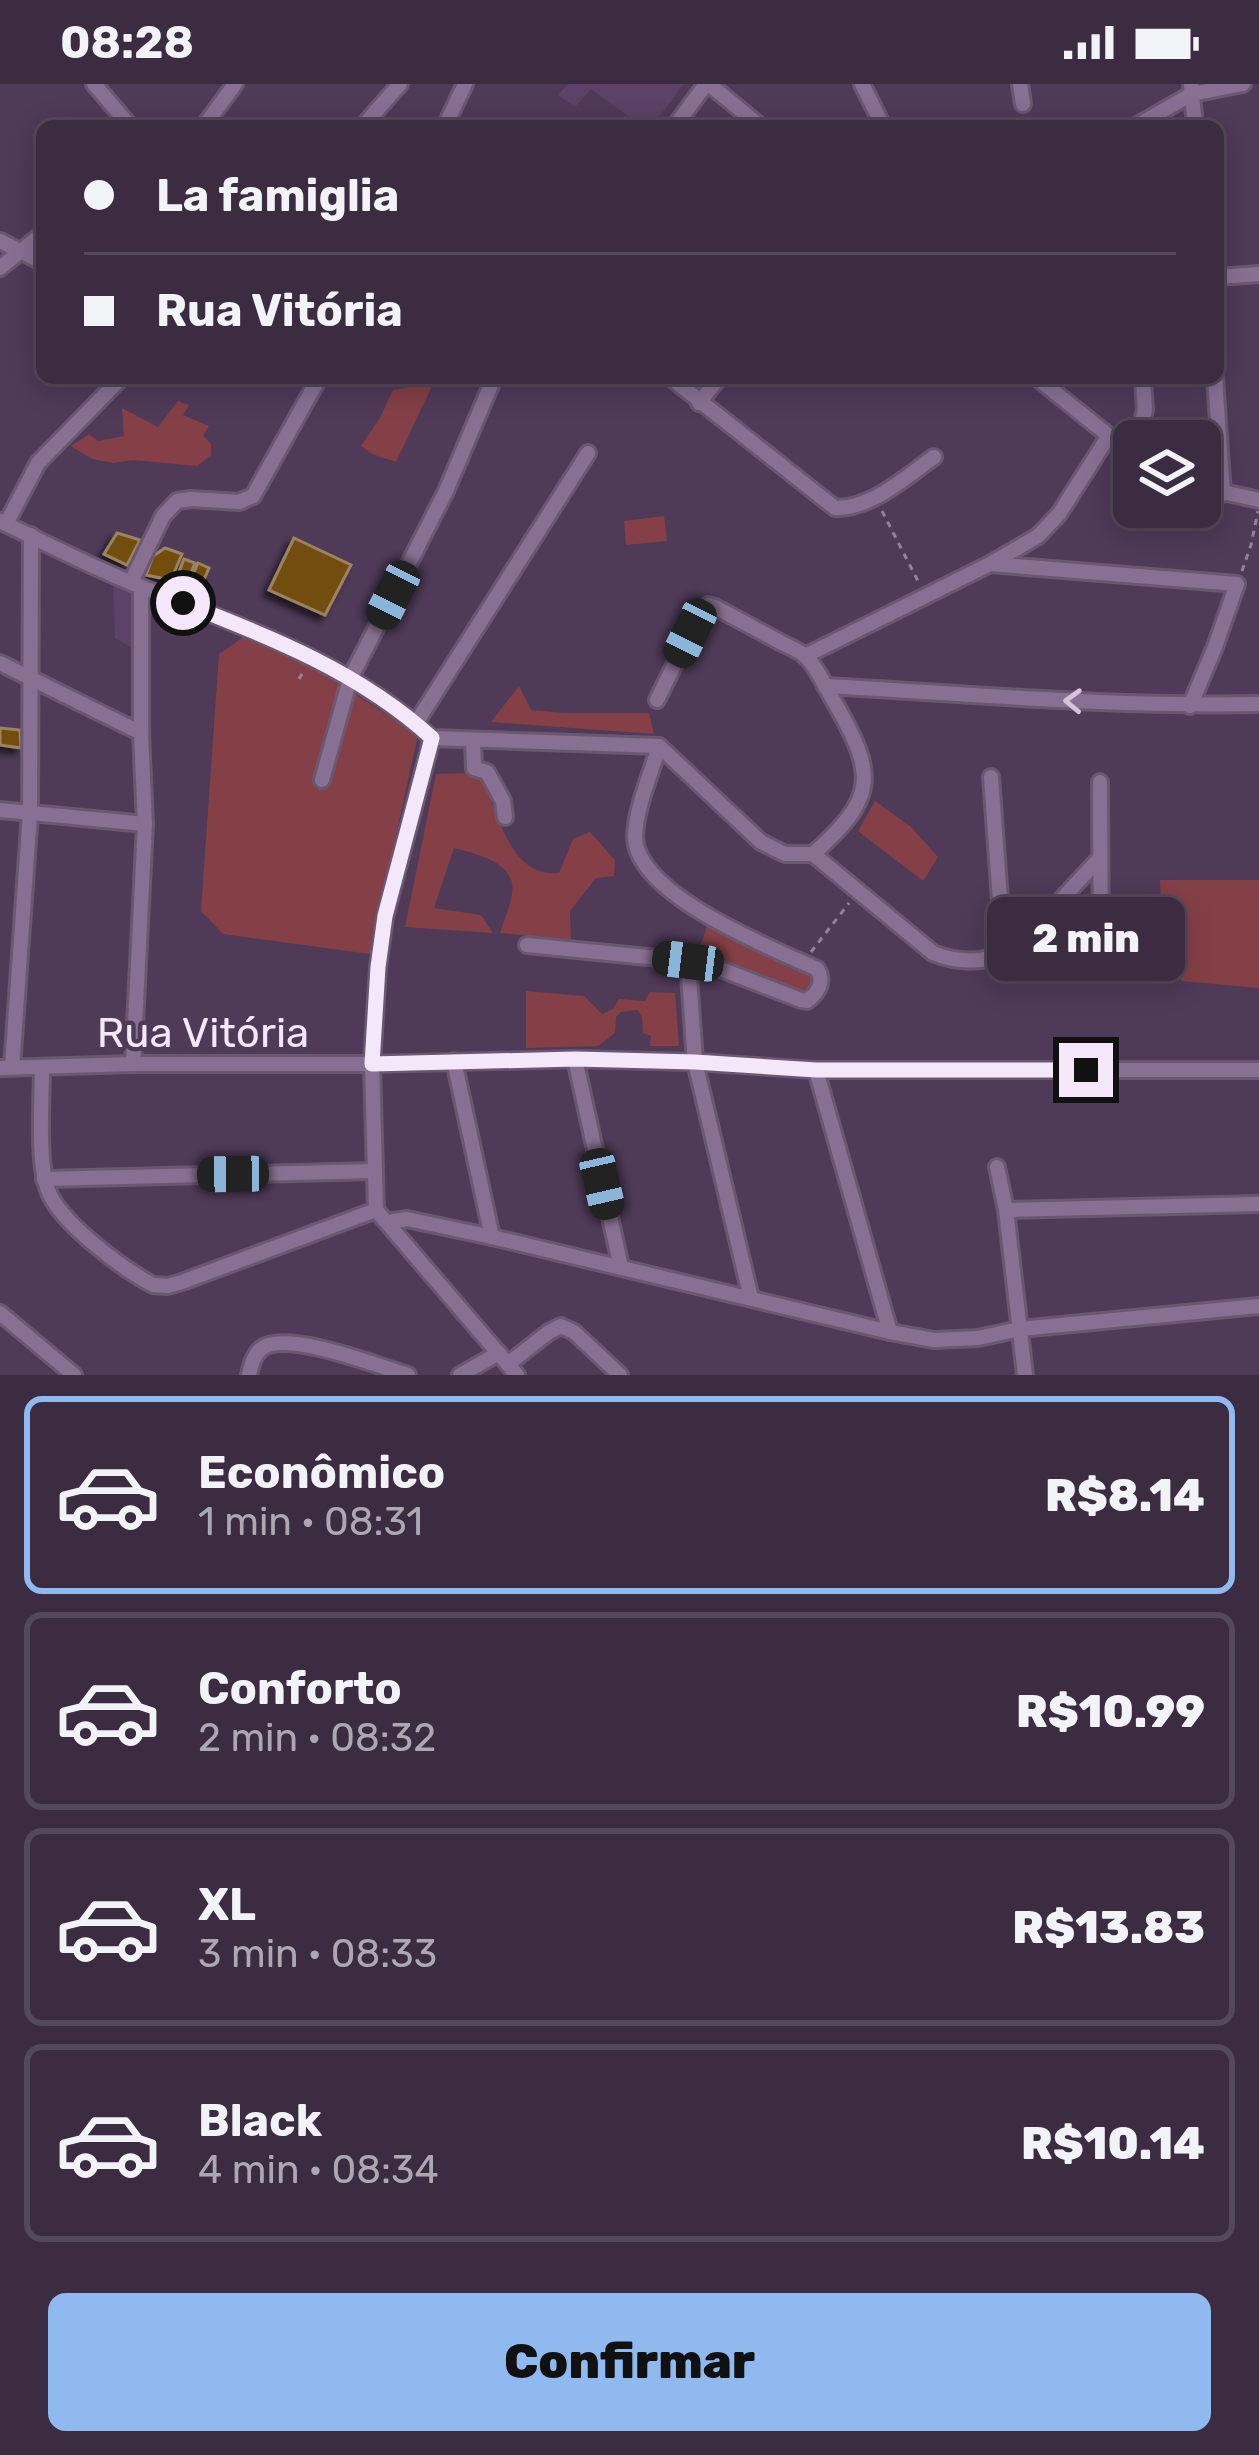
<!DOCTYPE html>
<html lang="pt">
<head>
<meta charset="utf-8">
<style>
	body { margin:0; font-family:Rubik,sans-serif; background:#46384d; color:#f1f3f6; height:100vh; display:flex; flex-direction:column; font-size:45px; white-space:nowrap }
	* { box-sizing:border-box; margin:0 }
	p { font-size:39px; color:#aca7b2 }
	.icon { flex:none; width:66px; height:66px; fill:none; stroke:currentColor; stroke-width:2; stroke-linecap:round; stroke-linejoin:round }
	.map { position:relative; height:1291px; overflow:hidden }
	.side { display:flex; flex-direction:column; background:#3b2c42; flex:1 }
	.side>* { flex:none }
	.guide { position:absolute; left:36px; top:36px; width:1188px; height:264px; border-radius:18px; box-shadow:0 6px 30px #0003,0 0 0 3px #54485b; display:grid; align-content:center; height:264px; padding:0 48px; background:#3b2c42 }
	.fabs { position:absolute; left:1113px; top:336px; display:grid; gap:24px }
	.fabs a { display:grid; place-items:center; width:108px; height:108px; border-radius:18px; background:#3b2c42; box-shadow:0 6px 30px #0003,0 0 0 3px #54485b; font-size:60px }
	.end { position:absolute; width:54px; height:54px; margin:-27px; border:15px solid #f4e7fa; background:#111; box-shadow:0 0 0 6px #111 }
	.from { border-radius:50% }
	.bubble { position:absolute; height:84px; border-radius:18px; background:#3b2c42; box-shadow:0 6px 30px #0003,0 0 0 3px #54485b; font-size:39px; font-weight:800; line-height:84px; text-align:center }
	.car { position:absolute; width:36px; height:72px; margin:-36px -18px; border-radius:15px; box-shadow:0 0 9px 3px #0007; background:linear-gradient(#222 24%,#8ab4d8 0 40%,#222 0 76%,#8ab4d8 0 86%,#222 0) }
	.guide b { display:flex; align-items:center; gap:42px; height:114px; font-size:45px }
	.guide b+b { border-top:3px solid #54485b }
	.guide i { width:30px; height:30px; background:#f1f3f6 }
	ul { padding:21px 0 0; list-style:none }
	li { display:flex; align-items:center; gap:36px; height:198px; margin:0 24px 18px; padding:0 24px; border:6px solid #54485b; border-radius:18px }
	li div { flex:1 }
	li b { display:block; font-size:45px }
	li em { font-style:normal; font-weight:800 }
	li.on { border-color:#90b9f0 }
	li>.icon { width:108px; height:108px; stroke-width:1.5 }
	.primary-button { display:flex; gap:24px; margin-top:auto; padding:24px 48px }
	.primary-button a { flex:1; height:138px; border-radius:18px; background:#90b9f0; color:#111; font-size:48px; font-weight:800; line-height:138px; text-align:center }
	.status { display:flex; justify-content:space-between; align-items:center; height:84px; padding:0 60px; background:#3b2c42; direction:ltr }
	.status svg { height:33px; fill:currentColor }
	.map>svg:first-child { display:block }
	.built { fill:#5c4266 }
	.green { fill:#844046 }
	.building { fill:#724e0b; stroke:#9b8361; stroke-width:3; filter:url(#shadow) }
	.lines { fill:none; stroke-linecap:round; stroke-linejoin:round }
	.minor-casing { stroke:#6a5871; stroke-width:20 }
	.path { stroke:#94829b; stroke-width:3; stroke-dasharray:6 6; stroke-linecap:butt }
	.minor { stroke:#887092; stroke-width:14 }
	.oneway { stroke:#d4c3db }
	.route { stroke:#f4e7fa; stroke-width:15 }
	.labels { text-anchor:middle; stroke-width:9; stroke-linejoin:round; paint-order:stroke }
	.street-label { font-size:42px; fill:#f4e7fa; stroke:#4f3a58 }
</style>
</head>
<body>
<div class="status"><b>08:28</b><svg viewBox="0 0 49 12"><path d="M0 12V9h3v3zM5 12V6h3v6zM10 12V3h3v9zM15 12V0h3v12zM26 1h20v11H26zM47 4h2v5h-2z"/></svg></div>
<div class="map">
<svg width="1259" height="1291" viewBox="0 0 1259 1291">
	<defs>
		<filter id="shadow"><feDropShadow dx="-5.5" dy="5.5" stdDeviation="3" flood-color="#0009"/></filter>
	</defs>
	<rect width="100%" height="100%" fill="#4f3a58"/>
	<g class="built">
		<polygon points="568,0 684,0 652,42 642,42 591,5 575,23 558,11"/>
		<polygon points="113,500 131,505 132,564 115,554"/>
	</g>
	<g class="green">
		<polygon points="410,294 436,294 396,378 372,370 361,362 380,334 393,306 405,304"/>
		<polygon points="178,317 189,321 183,331 209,342 203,352 211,360 211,371 197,382 133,376 113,379 92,375 71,362 89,350 98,357 124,352 122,324 158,343"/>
		<polygon points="664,432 667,457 626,461 624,437"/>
		<polygon points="245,552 313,583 418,651 370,870 223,850 201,827 219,570"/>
		<polygon points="519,602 531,626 564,629 649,629 654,650 491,638"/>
		<path d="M 468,689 L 483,692 C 493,720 507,776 539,787 C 545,789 552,789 559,789 L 573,755 L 590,748 L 615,776 L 614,792 L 596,794 L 570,827 L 571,856 L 500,849 C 504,835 515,813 512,799 C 507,776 473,769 454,764 L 434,824 L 481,831 L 493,849 L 405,843 L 436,690 Z"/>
		<polygon points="875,717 911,743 938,773 923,797 858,747"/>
		<polygon points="1160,796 1259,796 1259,904 1182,897 1164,875"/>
		<polygon points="707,842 812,889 815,898 806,913 698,869"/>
		<polygon points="526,907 584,912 602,930 613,925 619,915 645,917 650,908 675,909 679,962 650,962 651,952 643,949 642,933 637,926 621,928 616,933 615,949 598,962 526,964"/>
	</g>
	<g class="building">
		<polygon points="117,449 140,456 127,481 104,470"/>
		<polygon points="294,454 351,481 325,531 269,506"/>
		<polygon points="165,464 182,470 171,496 146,491 153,472"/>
		<polygon points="184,475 195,479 185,503 175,498"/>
		<polygon points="198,479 209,484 200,505 189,500"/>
		<polygon points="0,644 20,646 21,664 0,661"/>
	</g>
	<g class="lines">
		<g class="minor-casing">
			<g id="minor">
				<polyline points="94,0 130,42"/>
				<polyline points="709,0 760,42"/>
				<polyline points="862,0 883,42"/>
				<polyline points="1020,0 1023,20"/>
				<polyline points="1191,0 1195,42"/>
				<polyline points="204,42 235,0"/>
				<polyline points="363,42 400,0"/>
				<polyline points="445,42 465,0"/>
				<polyline points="675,42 706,0"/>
				<polyline points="1136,42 1192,10 1243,0"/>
				<polyline points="0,157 42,178"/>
				<polyline points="0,184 42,150"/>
				<polyline points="1218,193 1259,190"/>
				<path d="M 671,294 L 835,424 C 871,425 906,393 934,373"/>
				<polyline points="1037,294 1134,372"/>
				<polyline points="1215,294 1223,410"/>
				<polyline points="699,319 719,294"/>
				<polyline points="1137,357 1145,326 1143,294"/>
				<polyline points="1200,403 1259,416"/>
				<path d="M 0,437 C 47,460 95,485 144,504 C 245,544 350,579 432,654"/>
				<polyline points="6,440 38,379 121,294"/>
				<polyline points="990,480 1237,500 1215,563 1190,622"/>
				<polyline points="131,498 163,432 177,417 191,415 239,418 253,412 319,294"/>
				<polyline points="805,572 990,480 1038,452 1059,430 1108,353"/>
				<polyline points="0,579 141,649"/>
				<path d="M 825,602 C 970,610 1114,623 1259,620"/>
				<path d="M 657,616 L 701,527 L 708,521 L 715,523 C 737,535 758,546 780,558 C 787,562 799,566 805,572 C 817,583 826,604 835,619 C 877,692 876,714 813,770"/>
				<polyline points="416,639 588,369"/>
				<polyline points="432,654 385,833 378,883 372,980 376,1126 517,1291"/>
				<polyline points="432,654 659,662 761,758 785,770 813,770"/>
				<polyline points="473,656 474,684 487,688 503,717 505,733"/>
				<polyline points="991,693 1004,871"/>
				<polyline points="322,696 350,595 446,407 494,294"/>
				<polyline points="1100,698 1101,886"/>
				<polyline points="0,726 145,740"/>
				<path d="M 813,770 L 933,869 C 963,881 991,879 1018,862 L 1099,775"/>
				<path d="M 527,861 L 688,877 L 718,884 L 801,916 L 807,917 C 818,909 825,897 817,885 C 772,864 635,811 635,752 C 636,723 651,690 659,662"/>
				<polyline points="688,877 695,978 751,1214"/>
				<polyline points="575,975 621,1183"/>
				<polyline points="454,977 492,1153"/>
				<polyline points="133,980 145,740 141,649 141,503"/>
				<polyline points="12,983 30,729 31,451"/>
				<path d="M 42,983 C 42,1015 37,1077 48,1106 C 59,1138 123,1185 153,1201 L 168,1202 L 182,1198 L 376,1126"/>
				<polyline points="0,984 133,980 372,980 575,975 695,978 816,986 1259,986"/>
				<polyline points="816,986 890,1248"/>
				<polyline points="997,1083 1006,1126 1025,1291"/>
				<polyline points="44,1095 374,1087"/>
				<polyline points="1006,1126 1259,1120"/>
				<polyline points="388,1138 407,1135 492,1153 890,1248 934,1256 978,1254 1020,1245 1259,1222"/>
				<polyline points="0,1229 74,1291"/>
				<polyline points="508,1280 549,1248 561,1242 574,1248 620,1291"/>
				<path d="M 249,1291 C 251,1282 253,1272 261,1265 C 284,1245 378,1282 408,1291"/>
				<polyline points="460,1291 499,1269"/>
			</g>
		</g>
		<g class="path">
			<polyline points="882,427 919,499"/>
			<polyline points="1242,487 1251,461 1258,427"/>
			<polyline points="299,595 305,585"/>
			<polyline points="811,868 849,819"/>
		</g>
		<use href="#minor" class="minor"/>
	</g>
	<defs><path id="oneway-chevron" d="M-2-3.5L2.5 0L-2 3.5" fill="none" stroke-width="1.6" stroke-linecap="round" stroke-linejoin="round" transform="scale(3)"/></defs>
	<use class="oneway" href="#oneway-chevron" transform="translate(1073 617) rotate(-178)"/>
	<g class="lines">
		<path class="route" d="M 183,519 C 271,553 361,589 432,654 L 385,832 L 378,883 L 372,980 L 575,975 L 695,978 L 816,986 L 1086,986"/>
	</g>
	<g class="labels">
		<g class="street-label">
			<text x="203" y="963">Rua Vitória</text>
		</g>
	</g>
</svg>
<div class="fabs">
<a><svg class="icon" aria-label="layers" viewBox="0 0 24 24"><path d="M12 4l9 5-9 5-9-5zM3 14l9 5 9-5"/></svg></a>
</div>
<i class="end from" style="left:183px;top:519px"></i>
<i class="end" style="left:1086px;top:986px"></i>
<div class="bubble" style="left:987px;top:813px;width:198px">2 min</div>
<i class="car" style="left:393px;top:511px;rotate:207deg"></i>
<i class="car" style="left:690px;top:549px;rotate:206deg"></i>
<i class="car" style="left:688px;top:877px;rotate:277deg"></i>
<i class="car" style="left:233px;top:1090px;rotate:269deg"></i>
<i class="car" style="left:602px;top:1100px;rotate:167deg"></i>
<div class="guide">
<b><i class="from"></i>La famiglia</b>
<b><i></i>Rua Vitória</b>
</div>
</div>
<section class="side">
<ul>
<li class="on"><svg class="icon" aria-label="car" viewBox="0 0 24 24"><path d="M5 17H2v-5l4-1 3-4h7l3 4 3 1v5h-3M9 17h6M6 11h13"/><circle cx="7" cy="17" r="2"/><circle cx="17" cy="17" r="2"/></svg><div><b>Econômico</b><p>1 min · 08:31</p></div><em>R$8.14</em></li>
<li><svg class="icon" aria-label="car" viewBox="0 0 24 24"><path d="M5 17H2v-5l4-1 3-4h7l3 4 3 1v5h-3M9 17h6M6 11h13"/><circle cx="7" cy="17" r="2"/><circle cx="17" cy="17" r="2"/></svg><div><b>Conforto</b><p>2 min · 08:32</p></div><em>R$10.99</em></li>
<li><svg class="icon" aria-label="car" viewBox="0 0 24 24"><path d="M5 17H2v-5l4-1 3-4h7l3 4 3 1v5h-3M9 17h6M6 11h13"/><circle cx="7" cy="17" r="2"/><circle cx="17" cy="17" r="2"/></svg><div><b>XL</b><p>3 min · 08:33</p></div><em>R$13.83</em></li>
<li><svg class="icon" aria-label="car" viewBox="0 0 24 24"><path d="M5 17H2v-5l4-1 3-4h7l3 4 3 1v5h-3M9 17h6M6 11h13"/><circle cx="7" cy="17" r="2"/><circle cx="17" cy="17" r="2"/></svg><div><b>Black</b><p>4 min · 08:34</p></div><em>R$10.14</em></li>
</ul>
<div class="primary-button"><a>Confirmar</a></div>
</section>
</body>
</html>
